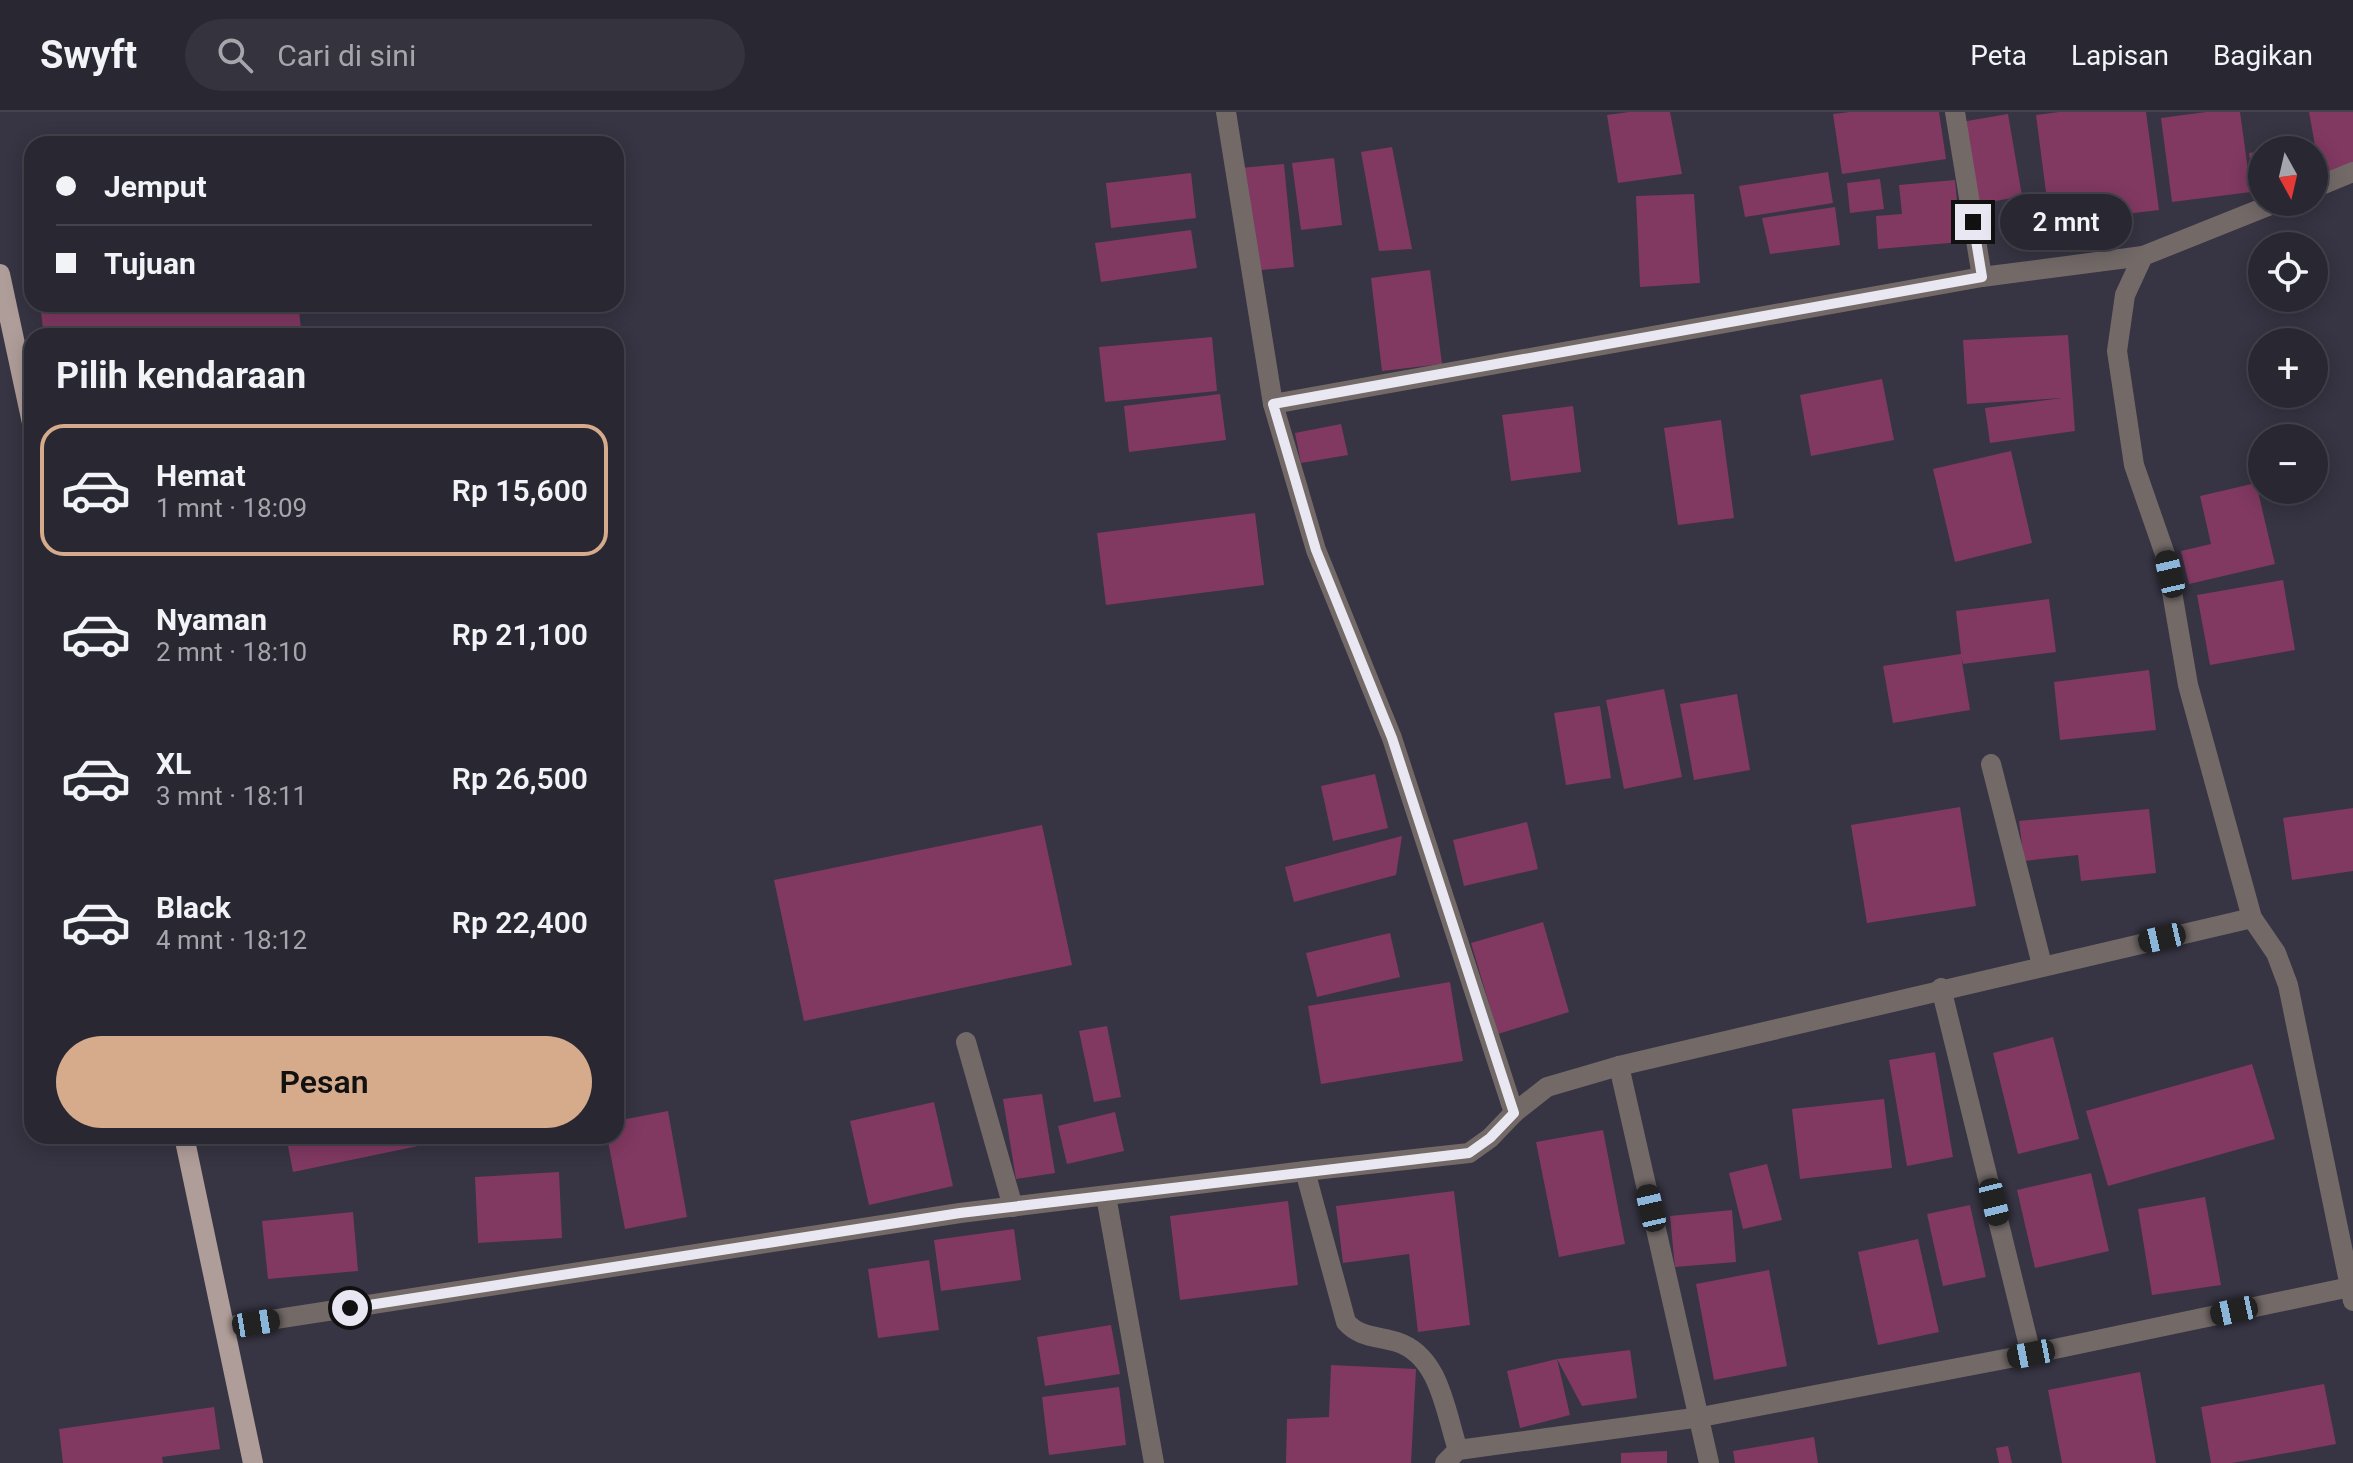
<!DOCTYPE html>
<html lang="id">
<head>
<meta charset="utf-8">
<style>
	body { margin:0; font-family:Roboto,sans-serif; background:#35333e; color:#f1f3f6; height:100vh; display:flex; flex-direction:column; font-size:30px; white-space:nowrap }
	* { box-sizing:border-box; margin:0 }
	p { font-size:26px; color:#a5a5ac }
	.icon { flex:none; width:44px; height:44px; fill:none; stroke:currentColor; stroke-width:2; stroke-linecap:round; stroke-linejoin:round }
	.map { position:relative; flex:1; overflow:hidden }
	.details { position:absolute; left:24px; top:216px; width:600px; height:816px; display:flex; flex-direction:column; background:#292732; border-radius:24px; box-shadow:0 4px 20px #0003,0 0 0 2px #45444d }
	.details>* { flex:none }
	.hud { position:absolute; left:24px; top:24px; width:600px; height:176px; border-radius:24px; box-shadow:0 4px 20px #0003,0 0 0 2px #45444d; display:grid; align-content:center; height:176px; padding:0 32px; background:#292732 }
	.needle { width:52px; rotate:172deg }
	.tools { position:absolute; left:2248px; top:24px; display:grid; gap:16px }
	.tools a { display:grid; place-items:center; width:80px; height:80px; border-radius:50%; background:#292732; box-shadow:0 4px 20px #0003,0 0 0 2px #45444d; font-size:40px }
	.end { position:absolute; width:36px; height:36px; margin:-18px; border:10px solid #e9e8f2; background:#111; box-shadow:0 0 0 4px #111 }
	.from { border-radius:50% }
	.bubble { position:absolute; height:56px; border-radius:28px; background:#292732; box-shadow:0 4px 20px #0003,0 0 0 2px #45444d; font-size:26px; font-weight:600; line-height:56px; text-align:center }
	.car { position:absolute; width:24px; height:48px; margin:-24px -12px; border-radius:10px; box-shadow:0 0 6px 2px #0007; background:linear-gradient(#222 24%,#8ab4d8 0 40%,#222 0 76%,#8ab4d8 0 86%,#222 0) }
	.hud b { display:flex; align-items:center; gap:28px; height:76px; font-size:30px }
	.hud b+b { border-top:2px solid #45444d }
	.hud i { width:20px; height:20px; background:#f1f3f6 }
	ul { padding:0; list-style:none }
	li { display:flex; align-items:center; gap:24px; height:132px; margin:0 16px 12px; padding:0 16px; border:4px solid transparent; border-radius:24px }
	li div { flex:1 }
	li b { display:block; font-size:30px }
	li em { font-style:normal; font-weight:600 }
	li.current { border-color:#d6ab8b }
	li>.icon { width:72px; height:72px; stroke-width:1.5 }
	h2 { padding:0 32px; font-size:36px; line-height:96px }
	.button { display:flex; gap:16px; margin-top:auto; padding:16px 32px }
	.button a { flex:1; height:92px; border-radius:48px; background:#d6ab8b; color:#111; font-size:32px; font-weight:600; line-height:92px; text-align:center }
	header { display:flex; align-items:center; gap:48px; box-sizing:border-box; height:112px; padding:0 40px; background:#292732; border-bottom:2px solid #45444d }
	header strong { font-size:38px }
	nav { display:flex; gap:44px; margin-inline-start:auto; font-size:28px }
	.search { width:560px; height:72px; background:#35333e; display:flex; align-items:center; gap:20px; box-sizing:border-box; padding:0 28px; border-radius:44px; color:#a5a5ac; font-size:30px }
	.map>svg:first-child { display:block }
	.building { fill:#813962 }
	.lines { fill:none; stroke-linecap:round; stroke-linejoin:round }
	.minor { stroke:#736a68; stroke-width:20 }
	.major { stroke:#af9d99; stroke-width:20 }
	.route { stroke:#e9e8f2; stroke-width:10 }
</style>
</head>
<body>
<header>
<strong>Swyft</strong>
<div class="search"><svg class="icon" aria-label="search" viewBox="0 0 24 24"><circle cx="10" cy="10" r="6"/><path d="M15 15l6 6"/></svg>Cari di sini</div>
<nav><a>Peta</a><a>Lapisan</a><a>Bagikan</a></nav>
</header>
<div class="map">
<svg width="2353" height="1351" viewBox="0 0 2353 1351">
	<rect width="100%" height="100%" fill="#373443"/>
	<g class="building">
		<polygon points="1629,0 1670,0 1682,62 1618,71 1607,3"/>
		<polygon points="1850,0 1939,0 1946,47 1842,62 1833,2"/>
		<polygon points="2059,0 2146,0 2159,98 2050,111 2036,3"/>
		<polygon points="2206,0 2240,0 2251,80 2172,90 2161,6"/>
		<polygon points="2309,0 2353,0 2353,55 2320,61"/>
		<polygon points="2008,2 2022,84 1975,93 1961,10"/>
		<polygon points="1392,35 1412,137 1379,139 1361,40"/>
		<polygon points="2262,39 2262,87 2256,88 2249,41"/>
		<polygon points="1334,46 1342,113 1301,118 1292,51"/>
		<polygon points="1284,52 1294,155 1251,159 1241,56"/>
		<polygon points="1828,60 1833,91 1745,105 1739,74"/>
		<polygon points="1191,61 1196,106 1111,116 1106,71"/>
		<polygon points="1880,67 1884,97 1850,101 1847,71"/>
		<polygon points="1955,68 1961,130 1878,137 1876,104 1902,102 1899,73"/>
		<polygon points="1694,82 1700,171 1640,175 1636,84"/>
		<polygon points="1835,95 1840,133 1770,142 1762,106"/>
		<polygon points="1191,118 1197,156 1101,170 1095,131"/>
		<polygon points="1430,158 1442,252 1382,259 1371,166"/>
		<polygon points="40,192 298,192 302,224 44,224"/>
		<polygon points="2068,223 2075,319 1990,331 1985,296 2062,286 1967,292 1963,228"/>
		<polygon points="1212,225 1217,279 1105,290 1099,235"/>
		<polygon points="1882,267 1894,328 1811,344 1800,283"/>
		<polygon points="1220,282 1226,328 1129,340 1124,294"/>
		<polygon points="1573,294 1581,360 1511,369 1502,303"/>
		<polygon points="1721,308 1734,406 1678,413 1664,316"/>
		<polygon points="1341,312 1348,343 1301,351 1295,321"/>
		<polygon points="2011,339 2032,431 1955,450 1933,357"/>
		<polygon points="2256,371 2275,452 2189,472 2181,439 2211,432 2200,384"/>
		<polygon points="1255,401 1264,473 1106,493 1097,421"/>
		<polygon points="2283,468 2295,538 2210,553 2197,483"/>
		<polygon points="2049,487 2056,540 1963,552 1961,544 1970,598 1893,611 1883,554 1961,542 1956,499"/>
		<polygon points="2149,558 2156,618 2060,628 2054,570"/>
		<polygon points="1664,577 1682,665 1624,677 1606,588"/>
		<polygon points="1737,582 1750,658 1694,668 1680,592"/>
		<polygon points="1600,594 1611,666 1566,673 1554,601"/>
		<polygon points="1375,662 1388,716 1333,729 1321,674"/>
		<polygon points="1960,695 1976,794 1867,811 1851,713"/>
		<polygon points="2353,696 2353,759 2292,768 2283,706"/>
		<polygon points="2149,697 2156,761 2081,769 2078,743 2024,749 2019,709"/>
		<polygon points="1527,710 1538,757 1464,774 1453,728"/>
		<polygon points="1042,713 1072,853 804,909 774,768"/>
		<polygon points="1402,724 1396,763 1294,790 1285,755"/>
		<polygon points="1543,810 1569,900 1498,922 1471,831"/>
		<polygon points="1390,821 1400,865 1317,885 1306,841"/>
		<polygon points="1450,870 1463,949 1321,972 1308,894"/>
		<polygon points="1107,914 1121,985 1094,990 1079,919"/>
		<polygon points="2053,925 2079,1027 2018,1042 1993,941"/>
		<polygon points="1935,940 1953,1045 1907,1054 1889,948"/>
		<polygon points="2252,952 2275,1027 2108,1074 2086,999"/>
		<polygon points="1042,982 1055,1061 1016,1067 1003,987"/>
		<polygon points="1884,987 1892,1056 1800,1067 1792,997"/>
		<polygon points="934,990 953,1074 869,1093 850,1009"/>
		<polygon points="668,999 687,1105 625,1117 607,1024 616,1024 616,1009"/>
		<polygon points="1115,1000 1124,1039 1067,1052 1058,1014"/>
		<polygon points="1603,1018 1625,1132 1559,1145 1536,1030"/>
		<polygon points="286,1024 416,1024 418,1034 293,1060"/>
		<polygon points="1767,1052 1782,1108 1743,1117 1729,1061"/>
		<polygon points="559,1060 562,1126 478,1131 475,1065"/>
		<polygon points="2091,1061 2109,1139 2035,1156 2017,1078"/>
		<polygon points="1454,1079 1470,1213 1418,1220 1409,1142 1343,1151 1336,1094"/>
		<polygon points="2205,1085 2221,1173 2152,1183 2138,1097"/>
		<polygon points="1288,1089 1298,1173 1180,1188 1170,1104"/>
		<polygon points="1970,1093 1986,1165 1943,1174 1927,1102"/>
		<polygon points="1732,1098 1736,1150 1675,1155 1670,1104"/>
		<polygon points="353,1100 358,1159 268,1167 262,1109"/>
		<polygon points="1014,1117 1021,1168 941,1179 934,1128"/>
		<polygon points="1918,1127 1939,1220 1878,1233 1858,1140"/>
		<polygon points="929,1148 939,1218 878,1226 868,1157"/>
		<polygon points="1769,1158 1787,1254 1714,1268 1696,1172"/>
		<polygon points="1111,1213 1120,1262 1045,1274 1037,1225"/>
		<polygon points="1630,1238 1637,1286 1582,1294 1557,1247"/>
		<polygon points="1557,1247 1570,1303 1520,1316 1507,1259"/>
		<polygon points="1331,1253 1416,1257 1411,1351 1286,1351 1287,1307 1329,1305"/>
		<polygon points="2140,1260 2156,1351 2062,1351 2048,1278"/>
		<polygon points="2324,1272 2336,1332 2232,1351 2211,1351 2201,1295"/>
		<polygon points="1119,1275 1126,1333 1049,1343 1042,1285"/>
		<polygon points="214,1295 220,1337 162,1345 163,1351 63,1351 59,1317"/>
		<polygon points="1814,1325 1818,1351 1735,1351 1733,1339"/>
		<polygon points="2008,1334 2012,1351 1999,1351 1996,1336"/>
		<polygon points="1667,1339 1667,1351 1621,1351 1621,1341"/>
	</g>
	<g class="lines">
		<g class="minor">
			<polyline points="1226,0 1273,292 1316,438 1392,626 1514,1001 1547,975 1619,954 2252,806"/>
			<polyline points="1955,0 1982,165"/>
			<polyline points="2314,76 2353,60"/>
			<polyline points="2278,90 2143,144 2125,183 2117,239 2134,353 2166,445 2188,573 2252,806 2276,841 2288,873 2353,1189"/>
			<polyline points="1273,292 1982,165 2143,144"/>
			<polyline points="1991,652 2042,853"/>
			<polyline points="1941,876 2031,1242"/>
			<polyline points="966,930 1013,1095"/>
			<polyline points="1619,954 1709,1351"/>
			<polyline points="1106,1084 1154,1351"/>
			<polyline points="225,1215 960,1101 1305,1059"/>
			<path d="M 1458,1338 C 1445,1299 1440,1244 1397,1230 C 1378,1224 1360,1226 1346,1210 L 1305,1059 L 1469,1041 L 1490,1026 L 1514,1001"/>
			<polyline points="1445,1351 1458,1338 1701,1305 2031,1242 2350,1175"/>
		</g>
		<g class="major">
			<polyline points="0,162 32,311"/>
			<polyline points="184,1024 253,1351"/>
		</g>
	</g>
	<g class="lines">
		<polyline class="route" points="350,1196 960,1101 1469,1041 1490,1026 1514,1001 1392,626 1316,438 1273,292 1982,165 1973,110"/>
	</g>
</svg>
<div class="tools">
<a><svg class="needle" viewBox="-14 -14 28 28"><path d="M0-13l5 13h-10z" fill="#e53935"/><path d="M0 13l5-13h-10z" fill="#a5a5ac"/></svg></a>
<a><svg class="icon" aria-label="locate" viewBox="0 0 24 24"><circle cx="12" cy="12" r="6"/><path d="M12 2v4M12 18v4M2 12h4M18 12h4"/></svg></a>
<a>+</a>
<a>−</a>
</div>
<i class="end from" style="left:350px;top:1196px"></i>
<i class="end" style="left:1973px;top:110px"></i>
<div class="bubble" style="left:2000px;top:82px;width:132px">2 mnt</div>
<i class="car" style="left:2170px;top:462px;rotate:347deg"></i>
<i class="car" style="left:2162px;top:826px;rotate:257deg"></i>
<i class="car" style="left:1994px;top:1090px;rotate:166deg"></i>
<i class="car" style="left:1651px;top:1096px;rotate:347deg"></i>
<i class="car" style="left:2234px;top:1199px;rotate:258deg"></i>
<i class="car" style="left:256px;top:1211px;rotate:81deg"></i>
<i class="car" style="left:2031px;top:1242px;rotate:259deg"></i>
<div class="hud">
<b><i class="from"></i>Jemput</b>
<b><i></i>Tujuan</b>
</div>
<section class="details">
<h2>Pilih kendaraan</h2>
<ul>
<li class="current"><svg class="icon" aria-label="car" viewBox="0 0 24 24"><path d="M5 17H2v-5l4-1 3-4h7l3 4 3 1v5h-3M9 17h6M6 11h13"/><circle cx="7" cy="17" r="2"/><circle cx="17" cy="17" r="2"/></svg><div><b>Hemat</b><p>1 mnt · 18:09</p></div><em>Rp 15,600</em></li>
<li><svg class="icon" aria-label="car" viewBox="0 0 24 24"><path d="M5 17H2v-5l4-1 3-4h7l3 4 3 1v5h-3M9 17h6M6 11h13"/><circle cx="7" cy="17" r="2"/><circle cx="17" cy="17" r="2"/></svg><div><b>Nyaman</b><p>2 mnt · 18:10</p></div><em>Rp 21,100</em></li>
<li><svg class="icon" aria-label="car" viewBox="0 0 24 24"><path d="M5 17H2v-5l4-1 3-4h7l3 4 3 1v5h-3M9 17h6M6 11h13"/><circle cx="7" cy="17" r="2"/><circle cx="17" cy="17" r="2"/></svg><div><b>XL</b><p>3 mnt · 18:11</p></div><em>Rp 26,500</em></li>
<li><svg class="icon" aria-label="car" viewBox="0 0 24 24"><path d="M5 17H2v-5l4-1 3-4h7l3 4 3 1v5h-3M9 17h6M6 11h13"/><circle cx="7" cy="17" r="2"/><circle cx="17" cy="17" r="2"/></svg><div><b>Black</b><p>4 mnt · 18:12</p></div><em>Rp 22,400</em></li>
</ul>
<div class="button"><a>Pesan</a></div>
</section>
</div>
</body>
</html>
